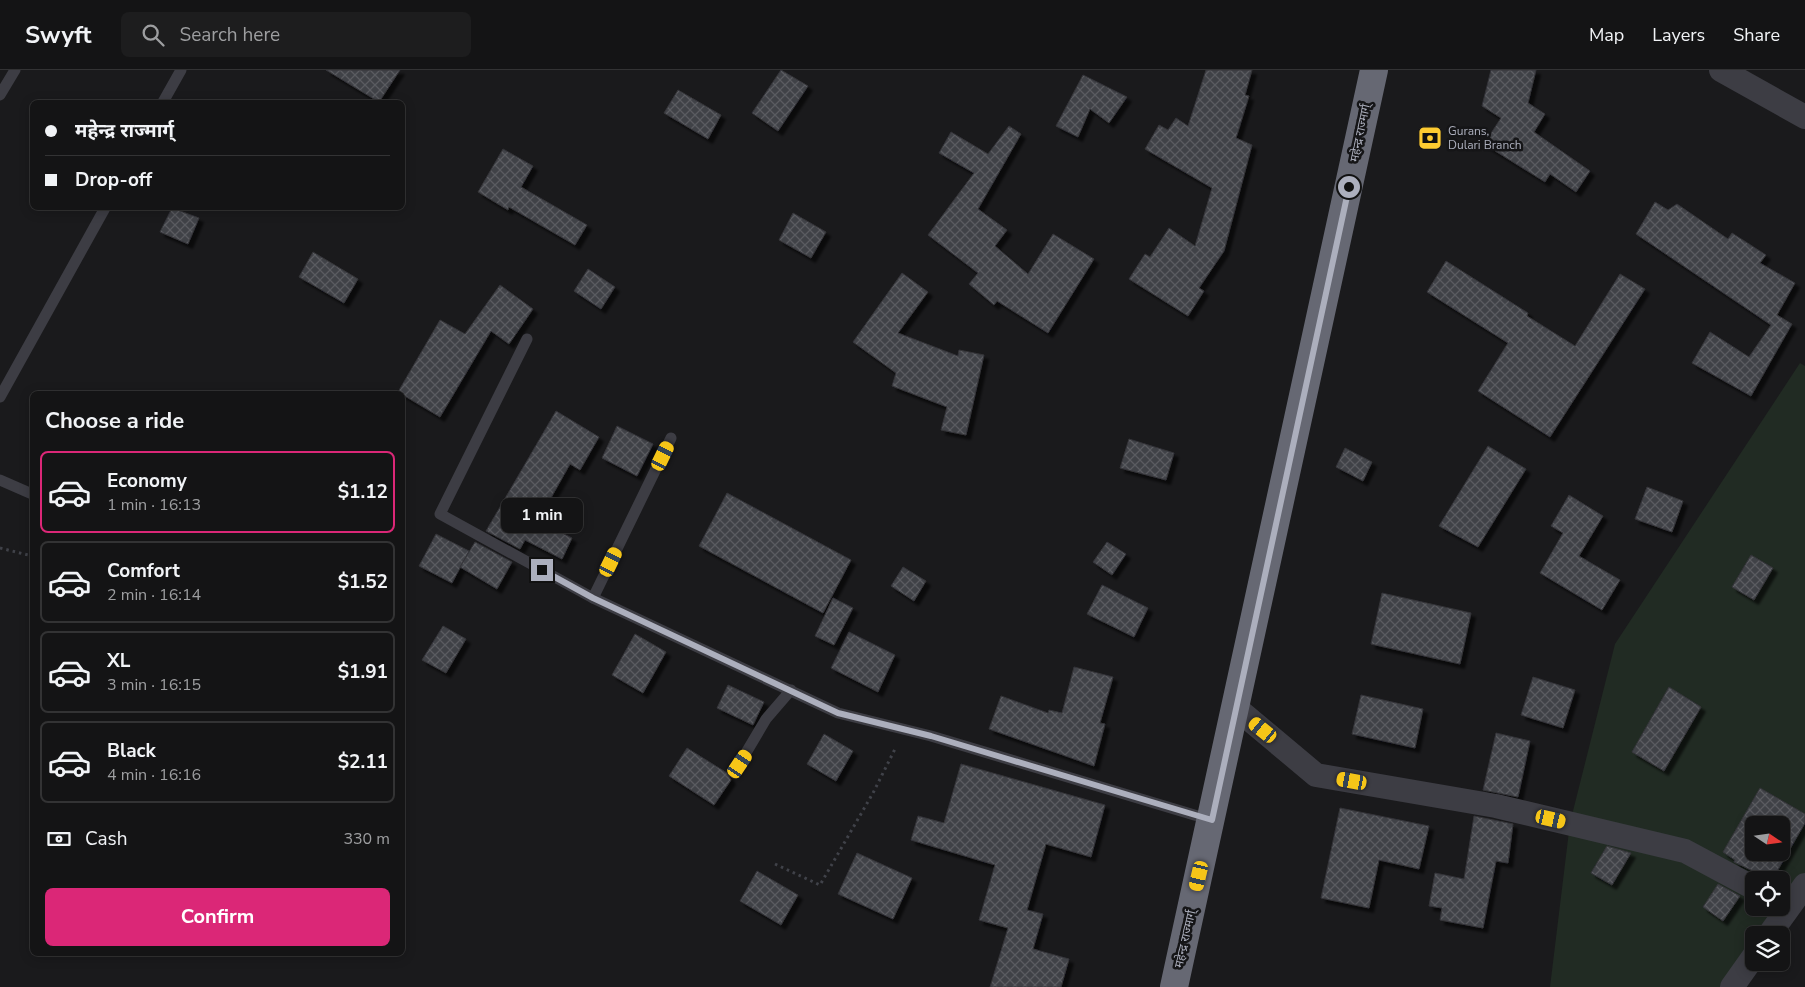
<!DOCTYPE html>
<html lang="en">
<head>
<meta charset="utf-8">
<style>
	body { margin:0; font-family:"Nunito Sans","Noto Sans Devanagari",sans-serif; background:#1d1d1e; color:#f1f3f6; height:100vh; display:flex; flex-direction:column; font-size:19px; white-space:nowrap }
	* { box-sizing:border-box; margin:0 }
	p { font-size:16px; color:#9d9ea0 }
	.icon { flex:none; width:28px; height:28px; fill:none; stroke:currentColor; stroke-width:2; stroke-linecap:round; stroke-linejoin:round }
	.map { position:relative; flex:1; overflow:hidden }
	.panel { position:absolute; left:30px; top:321px; width:375px; height:565px; display:flex; flex-direction:column; background:#141415; border-radius:8px; box-shadow:0 2px 12px #0003,0 0 0 1px #333334 }
	.panel>* { flex:none }
	.hud { position:absolute; left:30px; top:30px; width:375px; height:110px; border-radius:8px; box-shadow:0 2px 12px #0003,0 0 0 1px #333334; display:grid; align-content:center; height:110px; padding:0 15px; background:#141415 }
	.needle { width:32px; rotate:103deg }
	.controls { position:absolute; left:1745px; top:746px; display:grid; gap:10px }
	.controls a { display:grid; place-items:center; width:45px; height:45px; border-radius:8px; background:#141415; box-shadow:0 2px 12px #0003,0 0 0 1px #333334; font-size:25px }
	.end { position:absolute; width:22px; height:22px; margin:-11px; border:6px solid #acafbd; background:#111; box-shadow:0 0 0 2px #111 }
	.from { border-radius:50% }
	.bubble { position:absolute; height:35px; border-radius:8px; background:#141415; box-shadow:0 2px 12px #0003,0 0 0 1px #333334; font-size:16px; font-weight:700; line-height:35px; text-align:center }
	.car { position:absolute; width:15px; height:30px; margin:-15px -8px; border-radius:6px; box-shadow:0 0 4px 1px #0007; background:linear-gradient(#f5c518 24%,#345 0 40%,#f5c518 0 76%,#345 0 86%,#f5c518 0) }
	.hud b { display:flex; align-items:center; gap:18px; height:48px; font-size:19px }
	.hud b+b { border-top:1px solid #333334 }
	.hud i { width:12px; height:12px; background:#f1f3f6 }
	ul { padding:0; list-style:none }
	li { display:flex; align-items:center; gap:15px; height:82px; margin:0 10px 8px; padding:0 5px; border:2px solid #333334; border-radius:8px }
	li div { flex:1 }
	li b { display:block; font-size:19px }
	li em { font-style:normal; font-weight:700 }
	li.on { border-color:#db2777 }
	li>.icon { width:45px; height:45px; stroke-width:1.5 }
	h2 { padding:0 15px; font-size:22px; line-height:60px }
	.pay { display:flex; align-items:center; gap:12px; height:55px; padding:0 15px; font-size:19px }
	.pay p { margin-inline-start:auto }
	.primary-button { display:flex; gap:10px; margin-top:auto; padding:10px 15px }
	.primary-button a { flex:1; height:58px; border-radius:8px; background:#db2777; color:#fff; font-size:20px; font-weight:700; line-height:58px; text-align:center }
	header { display:flex; align-items:center; gap:30px; box-sizing:border-box; height:70px; padding:0 25px; background:#141415; border-bottom:1px solid #333334 }
	header strong { font-size:24px }
	nav { display:flex; gap:28px; margin-inline-start:auto; font-size:18px }
	.search { width:350px; height:45px; background:#1d1d1e; display:flex; align-items:center; gap:12px; box-sizing:border-box; padding:0 18px; border-radius:8px; color:#9d9ea0; font-size:19px }
	.map>svg:first-child { display:block }
	.grass { fill:#212b23; fill-rule:evenodd }
	.building { fill:url(#building-cross-hatch); stroke:#343439; fill-rule:evenodd; filter:url(#shadow) }
	.lines { fill:none; stroke-linecap:round; stroke-linejoin:round }
	.path { stroke:#404249; stroke-width:3; stroke-dasharray:2.5 4; stroke-linecap:butt }
	.lane { stroke:#3d3d44; stroke-width:11 }
	.street { stroke:#3d3d44; stroke-width:24 }
	.highway { stroke:#666873; stroke-width:28 }
	.route { stroke:#acafbd; stroke-width:6 }
	.labels { text-anchor:middle; stroke-width:5; stroke-linejoin:round; paint-order:stroke }
	.poi-label { font-size:12px; fill:#acafbd; stroke:#151517; text-anchor:start }
	.street-label { font-size:12px; fill:#acafbd; stroke:#151517 }
</style>
</head>
<body>
<header>
<strong>Swyft</strong>
<div class="search"><svg class="icon" aria-label="search" viewBox="0 0 24 24"><circle cx="10" cy="10" r="6"/><path d="M15 15l6 6"/></svg>Search here</div>
<nav><a>Map</a><a>Layers</a><a>Share</a></nav>
</header>
<div class="map">
<svg width="1805" height="917" viewBox="0 0 1805 917">
	<defs>
		<pattern id="building-cross-hatch" width="8" height="8" patternUnits="userSpaceOnUse" patternTransform="scale(1.25)"><rect width="8" height="8" fill="#414247"/><path d="M0 0l8 8M0 8l8-8" fill="none" stroke="#5a5b60"/></pattern>
		<filter id="shadow"><feDropShadow dx="4.5" dy="4.5" stdDeviation="1" flood-color="#0009"/></filter>
	</defs>
	<rect width="100%" height="100%" fill="#1a1a1c"/>
	<path class="grass" d="M 1800,293 L 1805,296 L 1805,815 L 1769,865 L 1754,865 L 1754,886 L 1732,917 L 1550,917 L 1570,753 L 1615,574 ZM 1754,755 L 1781,755 L 1781,782 L 1754,782 ZM 1754,810 L 1781,810 L 1781,838 L 1754,838 Z"/>
	<g class="building">
		<polygon points="326,0 400,0 379,32"/>
		<polygon points="781,0 808,16 778,61 752,43"/>
		<polygon points="1206,0 1252,0 1245,25 1249,26 1236,68 1252,75 1224,181 1199,218 1204,221 1188,246 1129,209 1145,184 1150,187 1169,158 1195,176 1212,118 1145,79 1159,55 1168,60 1176,48 1188,56"/>
		<polygon points="1491,0 1536,0 1528,33 1545,44 1534,62 1590,101 1576,122 1550,104 1545,112 1484,74 1501,48 1482,36"/>
		<polygon points="1083,5 1127,27 1109,53 1090,39 1078,67 1056,56"/>
		<polygon points="678,20 721,45 708,69 664,43"/>
		<polygon points="1009,56 1021,64 978,139 1007,160 995,176 1028,204 1053,164 1094,189 1048,263 997,231 994,235 969,214 978,203 928,165 974,103 939,83 951,62 988,84"/>
		<polygon points="503,79 533,96 521,117 587,155 575,175 509,137 508,140 478,122"/>
		<polygon points="1655,132 1668,140 1677,134 1728,169 1732,163 1766,185 1760,193 1795,213 1777,245 1792,254 1751,326 1692,293 1710,262 1749,287 1771,255 1636,164"/>
		<polygon points="172,138 199,148 188,174 160,162"/>
		<polygon points="793,143 826,162 811,188 779,170"/>
		<polygon points="313,182 358,209 344,233 299,207"/>
		<polygon points="1446,191 1528,243 1527,246 1575,276 1620,204 1645,219 1550,367 1478,321 1508,273 1427,222"/>
		<polygon points="588,199 615,217 601,239 574,221"/>
		<polygon points="902,203 928,222 898,263 958,286 959,280 984,285 966,365 941,360 947,337 892,316 896,303 853,272"/>
		<polygon points="500,215 533,239 509,274 491,261 440,347 398,322 440,250 465,264"/>
		<polygon points="556,341 599,367 580,400 570,394 538,451 572,468 562,489 525,470 520,479 486,461"/>
		<polygon points="617,356 653,374 637,406 602,388"/>
		<polygon points="1129,369 1174,383 1166,410 1120,398"/>
		<polygon points="1488,376 1526,399 1478,477 1439,456"/>
		<polygon points="1345,378 1372,392 1363,411 1336,397"/>
		<polygon points="1647,417 1683,431 1672,462 1635,449"/>
		<polygon points="727,423 851,490 823,543 699,476"/>
		<polygon points="1569,425 1603,446 1579,486 1620,510 1602,540 1540,503 1563,463 1551,456"/>
		<polygon points="436,464 469,481 452,513 419,496"/>
		<polygon points="475,472 512,492 497,519 460,497"/>
		<polygon points="1107,472 1126,484 1112,505 1093,492"/>
		<polygon points="1751,485 1773,498 1754,530 1732,517"/>
		<polygon points="903,497 926,511 914,531 891,516"/>
		<polygon points="1102,515 1148,538 1134,567 1087,544"/>
		<polygon points="1382,523 1471,543 1460,594 1371,574"/>
		<polygon points="833,528 853,538 834,575 815,566"/>
		<polygon points="443,556 466,569 446,603 422,590"/>
		<polygon points="849,562 895,585 878,622 831,598"/>
		<polygon points="635,564 666,582 643,623 612,605"/>
		<polygon points="1074,597 1113,607 1100,653 1105,654 1094,696 989,659 1001,626 1048,643 1049,640 1062,643"/>
		<polygon points="1533,607 1575,620 1563,658 1521,645"/>
		<polygon points="728,615 764,632 753,655 717,638"/>
		<polygon points="1669,617 1701,637 1664,701 1632,682"/>
		<polygon points="1361,625 1423,639 1415,678 1352,664"/>
		<polygon points="1496,663 1530,671 1518,727 1483,720"/>
		<polygon points="824,664 853,681 836,711 807,694"/>
		<polygon points="687,678 727,703 731,710 714,735 669,706"/>
		<polygon points="961,694 1105,735 1091,787 1046,774 1027,840 1043,844 1033,879 1069,889 1061,917 990,917 1008,858 979,850 995,795 911,770 918,746 944,753"/>
		<path d="M 1760,718 L 1805,744 L 1805,753 L 1772,810 L 1734,792 L 1735,790 L 1723,782 ZM 1754,755 L 1781,755 L 1781,782 L 1754,782 Z"/>
		<polygon points="1340,738 1429,756 1419,799 1379,790 1369,838 1321,828"/>
		<polygon points="1474,746 1513,754 1508,793 1496,791 1483,858 1440,850 1442,838 1429,836 1435,803 1464,809"/>
		<polygon points="1607,776 1631,783 1612,815 1591,803"/>
		<polygon points="857,783 912,808 893,849 838,824"/>
		<polygon points="757,801 798,825 781,855 740,831"/>
		<polygon points="1718,814 1740,826 1723,851 1703,837"/>
	</g>
	<g class="lines">
		<g class="path">
			<polyline points="0,478 32,486"/>
			<polyline points="775,794 820,815 873,723 896,677"/>
		</g>
		<g class="lane">
			<polyline points="0,25 15,0"/>
			<polyline points="163,32 181,0"/>
			<polyline points="527,269 440,444 593,528 671,368"/>
			<polyline points="0,327 105,138"/>
			<polyline points="0,410 32,424"/>
			<polyline points="593,528 838,643 931,666 1211,750"/>
			<polyline points="734,703 766,649 791,620"/>
		</g>
		<g class="street">
			<polyline points="1721,0 1805,47"/>
			<polyline points="1236,638 1316,705 1496,736 1685,781 1754,818"/>
			<polyline points="1769,865 1805,815"/>
			<polyline points="1732,917 1754,886"/>
		</g>
		<polyline class="highway" points="1174,917 1374,0"/>
	</g>
	<g class="lines">
		<polyline class="route" points="542,500 593,528 838,643 931,666 1212,750 1349,117"/>
	</g>
	<defs>
		<g id="bank-square" transform="scale(1.25)"><rect x="-9" y="-9" width="18" height="18" rx="4" fill="#fdcb31" stroke="#151517"/><path d="M-6-4H6V4H-6ZM0-2.3a2.3 2.3 0 1 0 0 4.6a2.3 2.3 0 1 0 0-4.6Z" fill="#111"/></g>
	</defs>
	<g fill-rule="evenodd">
		<use href="#bank-square" x="1430" y="68"/>
	</g>
	<g class="labels">
		<g class="poi-label">
			<text x="1448" y="65">Gurans,<tspan x="1448" dy="14">Dulari Branch</tspan></text>
		</g>
		<g class="street-label">
			<text transform="translate(1360 63) rotate(-78)" y="4">महेन्द्र राज्मार्ग्</text>
			<text transform="translate(1185 869) rotate(-77)" y="4">महेन्द्र राज्मार्ग्</text>
		</g>
	</g>
</svg>
<div class="controls">
<a><svg class="needle" viewBox="-14 -14 28 28"><path d="M0-13l5 13h-10z" fill="#e53935"/><path d="M0 13l5-13h-10z" fill="#9d9ea0"/></svg></a>
<a><svg class="icon" aria-label="locate" viewBox="0 0 24 24"><circle cx="12" cy="12" r="6"/><path d="M12 2v4M12 18v4M2 12h4M18 12h4"/></svg></a>
<a><svg class="icon" aria-label="layers" viewBox="0 0 24 24"><path d="M12 4l9 5-9 5-9-5zM3 14l9 5 9-5"/></svg></a>
</div>
<i class="end from" style="left:1349px;top:117px"></i>
<i class="end" style="left:542px;top:500px"></i>
<div class="bubble" style="left:501px;top:428px;width:82px">1 min</div>
<i class="car" style="left:663px;top:386px;rotate:26deg"></i>
<i class="car" style="left:611px;top:492px;rotate:26deg"></i>
<i class="car" style="left:1263px;top:660px;rotate:309deg"></i>
<i class="car" style="left:740px;top:694px;rotate:34deg"></i>
<i class="car" style="left:1352px;top:711px;rotate:280deg"></i>
<i class="car" style="left:1551px;top:749px;rotate:103deg"></i>
<i class="car" style="left:1199px;top:806px;rotate:193deg"></i>
<div class="hud">
<b><i class="from"></i>महेन्द्र राज्मार्ग्</b>
<b><i></i>Drop-off</b>
</div>
<section class="panel">
<h2>Choose a ride</h2>
<ul>
<li class="on"><svg class="icon" aria-label="car" viewBox="0 0 24 24"><path d="M5 17H2v-5l4-1 3-4h7l3 4 3 1v5h-3M9 17h6M6 11h13"/><circle cx="7" cy="17" r="2"/><circle cx="17" cy="17" r="2"/></svg><div><b>Economy</b><p>1 min · 16:13</p></div><em>$1.12</em></li>
<li><svg class="icon" aria-label="car" viewBox="0 0 24 24"><path d="M5 17H2v-5l4-1 3-4h7l3 4 3 1v5h-3M9 17h6M6 11h13"/><circle cx="7" cy="17" r="2"/><circle cx="17" cy="17" r="2"/></svg><div><b>Comfort</b><p>2 min · 16:14</p></div><em>$1.52</em></li>
<li><svg class="icon" aria-label="car" viewBox="0 0 24 24"><path d="M5 17H2v-5l4-1 3-4h7l3 4 3 1v5h-3M9 17h6M6 11h13"/><circle cx="7" cy="17" r="2"/><circle cx="17" cy="17" r="2"/></svg><div><b>XL</b><p>3 min · 16:15</p></div><em>$1.91</em></li>
<li><svg class="icon" aria-label="car" viewBox="0 0 24 24"><path d="M5 17H2v-5l4-1 3-4h7l3 4 3 1v5h-3M9 17h6M6 11h13"/><circle cx="7" cy="17" r="2"/><circle cx="17" cy="17" r="2"/></svg><div><b>Black</b><p>4 min · 16:16</p></div><em>$2.11</em></li>
</ul>
<div class="pay"><svg class="icon" aria-label="cash" viewBox="0 0 24 24"><path d="M3 7h18v10H3z"/><circle cx="12" cy="12" r="2"/></svg>Cash<p>330 m</p></div>
<div class="primary-button"><a>Confirm</a></div>
</section>
</div>
</body>
</html>
